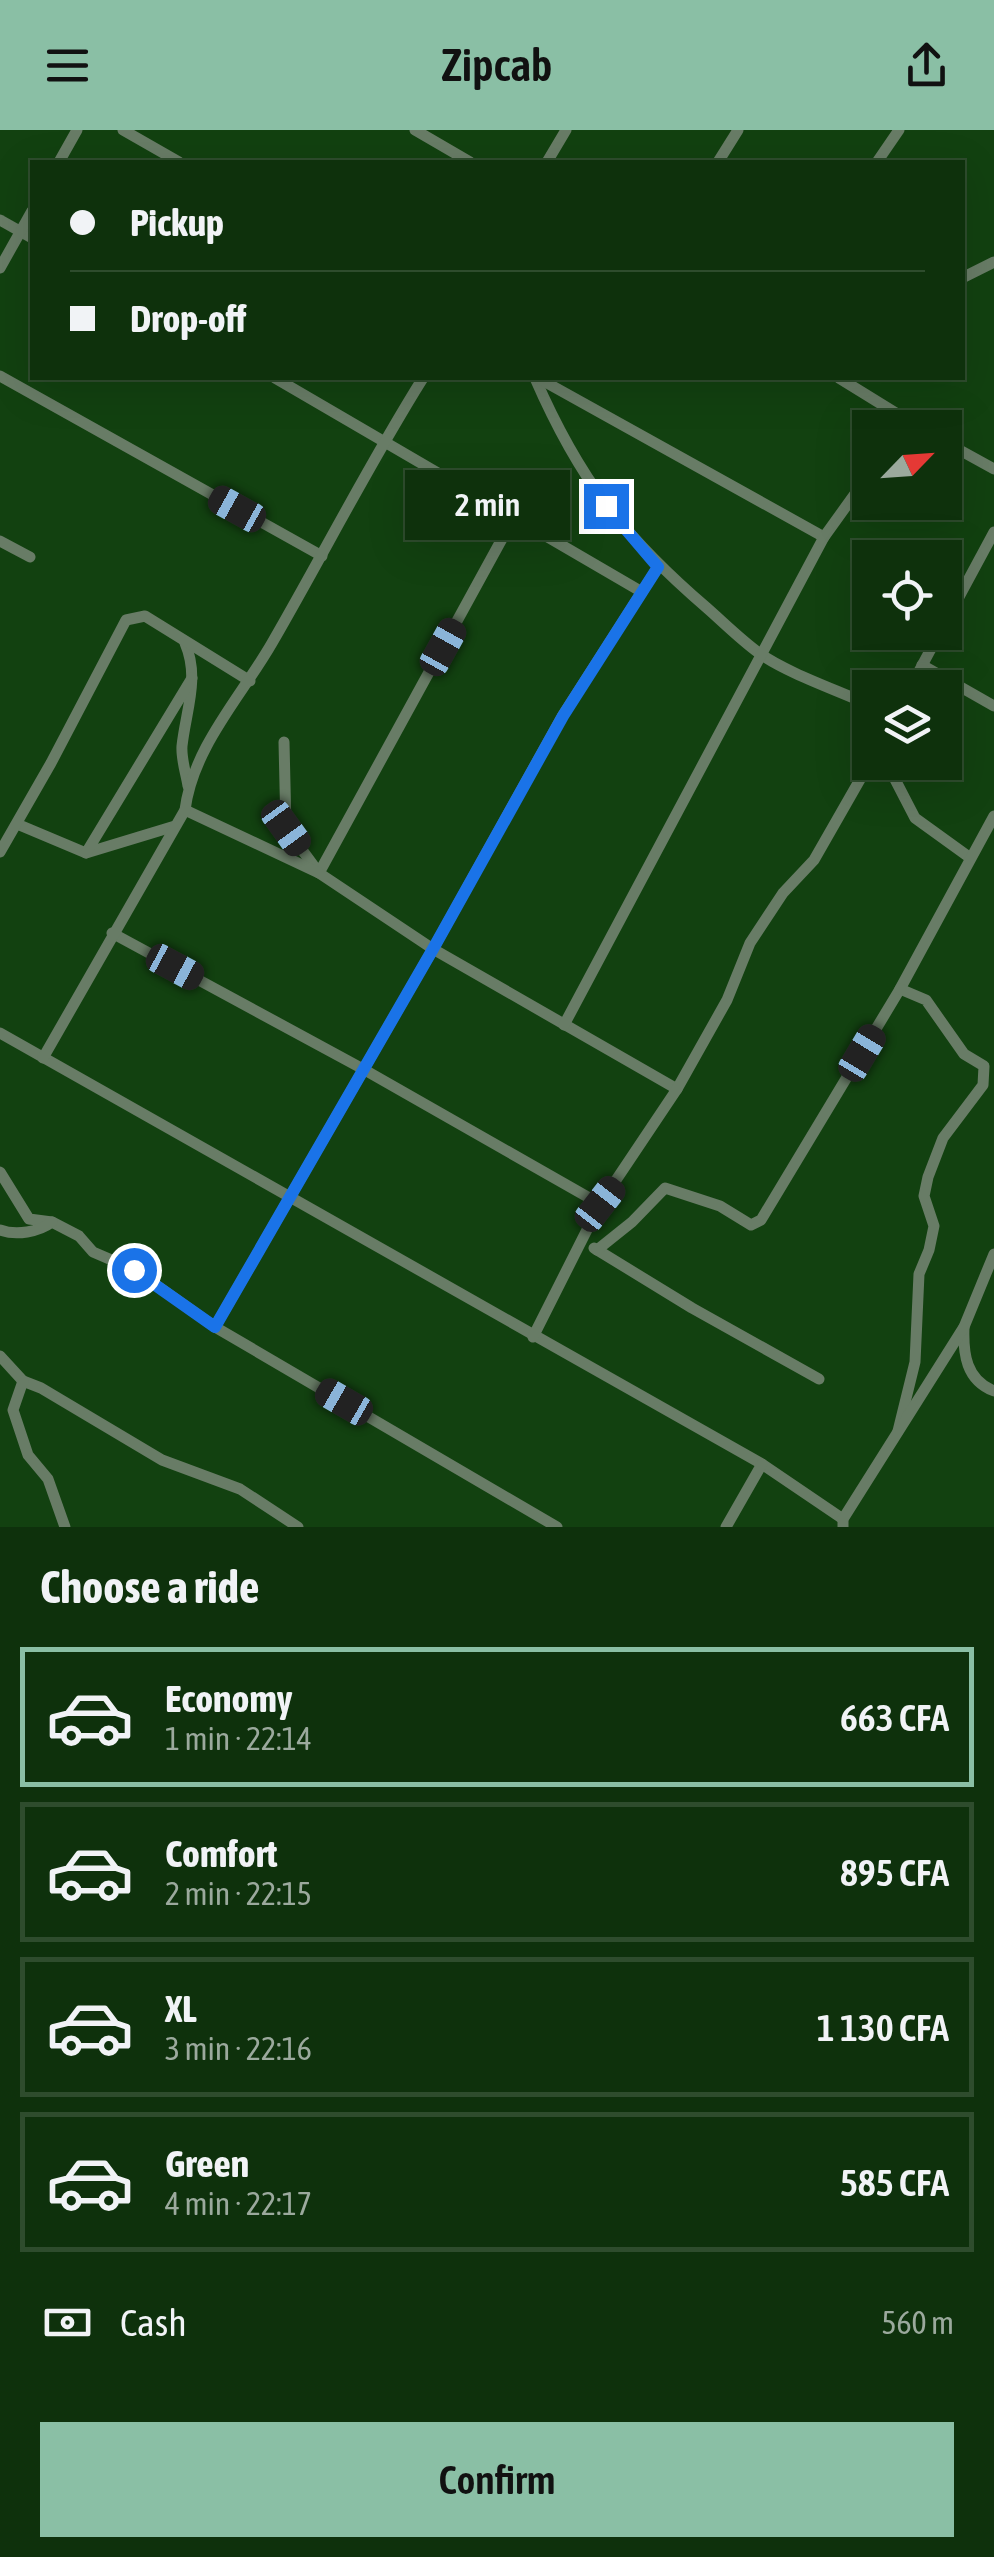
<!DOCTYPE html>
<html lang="en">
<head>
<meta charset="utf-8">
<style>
	body { margin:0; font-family:"Asap Condensed",sans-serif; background:#1c3d1a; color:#f1f3f6; height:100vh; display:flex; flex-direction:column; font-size:38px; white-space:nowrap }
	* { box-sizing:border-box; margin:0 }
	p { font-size:32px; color:#9ba99d }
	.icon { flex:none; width:55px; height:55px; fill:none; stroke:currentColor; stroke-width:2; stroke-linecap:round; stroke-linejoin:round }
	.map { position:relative; height:1397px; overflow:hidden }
	.details { display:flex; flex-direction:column; background:#0e310c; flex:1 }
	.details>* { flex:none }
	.hud { position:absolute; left:30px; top:30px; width:935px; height:220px; border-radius:0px; box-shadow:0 10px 40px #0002,0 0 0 2px #2e4c2d; display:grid; align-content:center; height:220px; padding:0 40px; background:#0e310c }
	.needle { width:65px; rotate:65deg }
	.tools { position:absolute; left:852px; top:280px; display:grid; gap:20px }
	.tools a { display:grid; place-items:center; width:110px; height:110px; border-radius:0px; background:#0e310c; box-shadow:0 10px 40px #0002,0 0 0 2px #2e4c2d; font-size:50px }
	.end { position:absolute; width:45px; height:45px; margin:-22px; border:12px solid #1a73e8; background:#fff; box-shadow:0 0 0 5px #fff }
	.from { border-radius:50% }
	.bubble { position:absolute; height:70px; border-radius:0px; background:#0e310c; box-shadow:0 10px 40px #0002,0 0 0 2px #2e4c2d; font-size:32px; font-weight:600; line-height:70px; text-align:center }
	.car { position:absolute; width:30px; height:60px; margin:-30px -15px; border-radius:12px; box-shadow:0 0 8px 2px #0007; background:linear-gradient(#222 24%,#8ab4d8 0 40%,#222 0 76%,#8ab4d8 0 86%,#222 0) }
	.hud b { display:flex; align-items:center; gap:35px; height:95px; font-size:38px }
	.hud b+b { border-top:2px solid #2e4c2d }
	.hud i { width:25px; height:25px; background:#f1f3f6 }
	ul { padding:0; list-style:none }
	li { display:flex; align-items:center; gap:30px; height:140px; margin:0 20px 15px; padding:0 20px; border:5px solid #2e4c2d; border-radius:0px }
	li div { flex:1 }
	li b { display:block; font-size:38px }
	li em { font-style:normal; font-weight:600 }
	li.selected { border-color:#8abfa5 }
	li>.icon { width:90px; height:90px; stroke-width:1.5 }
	h2 { padding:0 40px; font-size:45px; line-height:120px }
	.pay { display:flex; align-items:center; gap:25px; height:110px; padding:0 40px; font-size:38px }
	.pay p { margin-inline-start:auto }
	.button { display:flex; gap:20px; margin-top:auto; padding:20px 40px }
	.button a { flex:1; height:115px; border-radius:0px; background:#8abfa5; color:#111; font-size:40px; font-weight:600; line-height:115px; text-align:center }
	header { display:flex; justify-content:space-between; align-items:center; height:130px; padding:0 40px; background:#8abfa5; color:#111; font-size:45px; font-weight:600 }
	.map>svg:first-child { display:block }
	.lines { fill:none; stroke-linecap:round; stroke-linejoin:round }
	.street { stroke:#687c66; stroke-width:11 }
	.route { stroke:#1a73e8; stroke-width:12 }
</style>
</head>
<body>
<header><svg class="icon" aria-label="menu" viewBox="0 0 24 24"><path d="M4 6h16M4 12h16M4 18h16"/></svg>Zipcab<svg class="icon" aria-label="share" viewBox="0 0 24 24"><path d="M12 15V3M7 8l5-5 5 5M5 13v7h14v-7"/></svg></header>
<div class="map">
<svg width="994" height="1397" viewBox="0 0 994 1397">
	<rect width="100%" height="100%" fill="#124110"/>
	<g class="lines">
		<g class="street">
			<polyline points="123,0 179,32"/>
			<polyline points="415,0 470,32"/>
			<polyline points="59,32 77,0"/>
			<polyline points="547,32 566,0"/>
			<polyline points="718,32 738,0"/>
			<polyline points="877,32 899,0"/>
			<polyline points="0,90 32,108"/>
			<polyline points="0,138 32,81"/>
			<polyline points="962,148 994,132"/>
			<polyline points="0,246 322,426"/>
			<polyline points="275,248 642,462"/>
			<path d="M 535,248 C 579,349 623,406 707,478 C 724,493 741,510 759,523 C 787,543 837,560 870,575"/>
			<polyline points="538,248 824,407"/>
			<polyline points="839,248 920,298"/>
			<polyline points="945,312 994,339"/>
			<polyline points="0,411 30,427"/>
			<polyline points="945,493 994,402"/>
			<path d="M 185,513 C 200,548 186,580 182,616 C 181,629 186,643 188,656"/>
			<polyline points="922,535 994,576"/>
			<polyline points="910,558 940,502"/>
			<polyline points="284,612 286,698 319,743 514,387"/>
			<polyline points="886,632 915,688 969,727"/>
			<polyline points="185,680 319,743 433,819 677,959"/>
			<polyline points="17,694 86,723 175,696"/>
			<polyline points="0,722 51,633 126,490 145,486 250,551"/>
			<polyline points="86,723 192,548"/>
			<polyline points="112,803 363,939 600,1074"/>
			<polyline points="564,895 824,407 870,343"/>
			<polyline points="0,903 762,1334 843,1389"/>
			<path d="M 43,928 L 185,680 C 193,617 241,567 272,513 C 323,425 369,334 423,248"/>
			<polyline points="0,1042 29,1089 52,1092 79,1106 93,1122 135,1140 215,1197 557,1397"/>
			<path d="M 0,1100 C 16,1106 39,1102 52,1092"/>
			<polyline points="594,1118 692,1178 819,1249"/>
			<polyline points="597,1120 632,1092 665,1058 720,1076 751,1095 761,1090 900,859 994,686"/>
			<polyline points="215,1197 433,819 563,585 658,437"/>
			<path d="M 964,1197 C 963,1224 966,1250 994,1261"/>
			<polyline points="533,1207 600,1074 677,959 727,870 750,813 783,763 814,730 870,632"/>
			<polyline points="0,1226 23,1251 41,1258 162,1330 240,1359 298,1397"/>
			<polyline points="23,1251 13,1280 28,1325 48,1349 65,1397"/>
			<polyline points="898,1301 915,1232 919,1144 929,1120 934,1096 924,1066 928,1047 943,1008 983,955 984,936 964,924 926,870 900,859"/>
			<polyline points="726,1397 762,1334"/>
			<polyline points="843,1397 843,1389 964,1197 994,1124"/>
		</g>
	</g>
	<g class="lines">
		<polyline class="route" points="134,1140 215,1197 433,819 563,586 658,437 606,376"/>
	</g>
</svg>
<div class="tools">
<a><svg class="needle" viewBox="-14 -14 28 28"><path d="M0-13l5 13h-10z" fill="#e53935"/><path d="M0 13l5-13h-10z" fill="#9ba99d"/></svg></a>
<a><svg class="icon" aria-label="locate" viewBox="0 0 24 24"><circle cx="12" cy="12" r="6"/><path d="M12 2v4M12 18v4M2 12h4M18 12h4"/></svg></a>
<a><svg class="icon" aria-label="layers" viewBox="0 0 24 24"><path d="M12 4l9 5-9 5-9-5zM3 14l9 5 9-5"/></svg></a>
</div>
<i class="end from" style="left:134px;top:1140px"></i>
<i class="end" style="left:606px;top:376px"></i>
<div class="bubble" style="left:405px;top:340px;width:165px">2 min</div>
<i class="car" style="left:237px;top:379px;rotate:299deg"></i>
<i class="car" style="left:443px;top:517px;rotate:29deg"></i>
<i class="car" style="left:286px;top:698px;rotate:144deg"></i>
<i class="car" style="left:175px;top:837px;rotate:118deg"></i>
<i class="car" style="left:862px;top:923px;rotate:31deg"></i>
<i class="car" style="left:600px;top:1074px;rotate:38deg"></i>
<i class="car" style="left:344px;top:1272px;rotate:300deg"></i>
<div class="hud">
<b><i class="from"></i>Pickup</b>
<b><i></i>Drop-off</b>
</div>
</div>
<section class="details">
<h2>Choose a ride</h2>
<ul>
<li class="selected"><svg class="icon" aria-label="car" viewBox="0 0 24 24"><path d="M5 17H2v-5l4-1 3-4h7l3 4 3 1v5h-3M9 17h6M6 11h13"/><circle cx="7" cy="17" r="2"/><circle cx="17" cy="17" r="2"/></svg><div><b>Economy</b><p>1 min · 22:14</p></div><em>663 CFA</em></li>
<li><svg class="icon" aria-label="car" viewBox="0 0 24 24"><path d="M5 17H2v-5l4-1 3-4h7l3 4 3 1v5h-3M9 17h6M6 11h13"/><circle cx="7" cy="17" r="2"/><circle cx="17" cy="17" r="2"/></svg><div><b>Comfort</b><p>2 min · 22:15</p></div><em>895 CFA</em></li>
<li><svg class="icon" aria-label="car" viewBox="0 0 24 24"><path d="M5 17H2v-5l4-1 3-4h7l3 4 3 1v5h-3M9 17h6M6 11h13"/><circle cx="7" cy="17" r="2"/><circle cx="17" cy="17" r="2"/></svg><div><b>XL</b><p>3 min · 22:16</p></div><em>1 130 CFA</em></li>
<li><svg class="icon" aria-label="car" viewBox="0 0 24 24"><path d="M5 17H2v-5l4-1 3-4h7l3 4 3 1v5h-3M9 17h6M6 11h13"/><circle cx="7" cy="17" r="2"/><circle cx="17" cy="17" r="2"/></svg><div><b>Green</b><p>4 min · 22:17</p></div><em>585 CFA</em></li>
</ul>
<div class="pay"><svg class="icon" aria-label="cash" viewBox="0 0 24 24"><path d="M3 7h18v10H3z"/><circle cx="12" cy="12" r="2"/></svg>Cash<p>560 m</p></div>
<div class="button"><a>Confirm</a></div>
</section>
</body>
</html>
